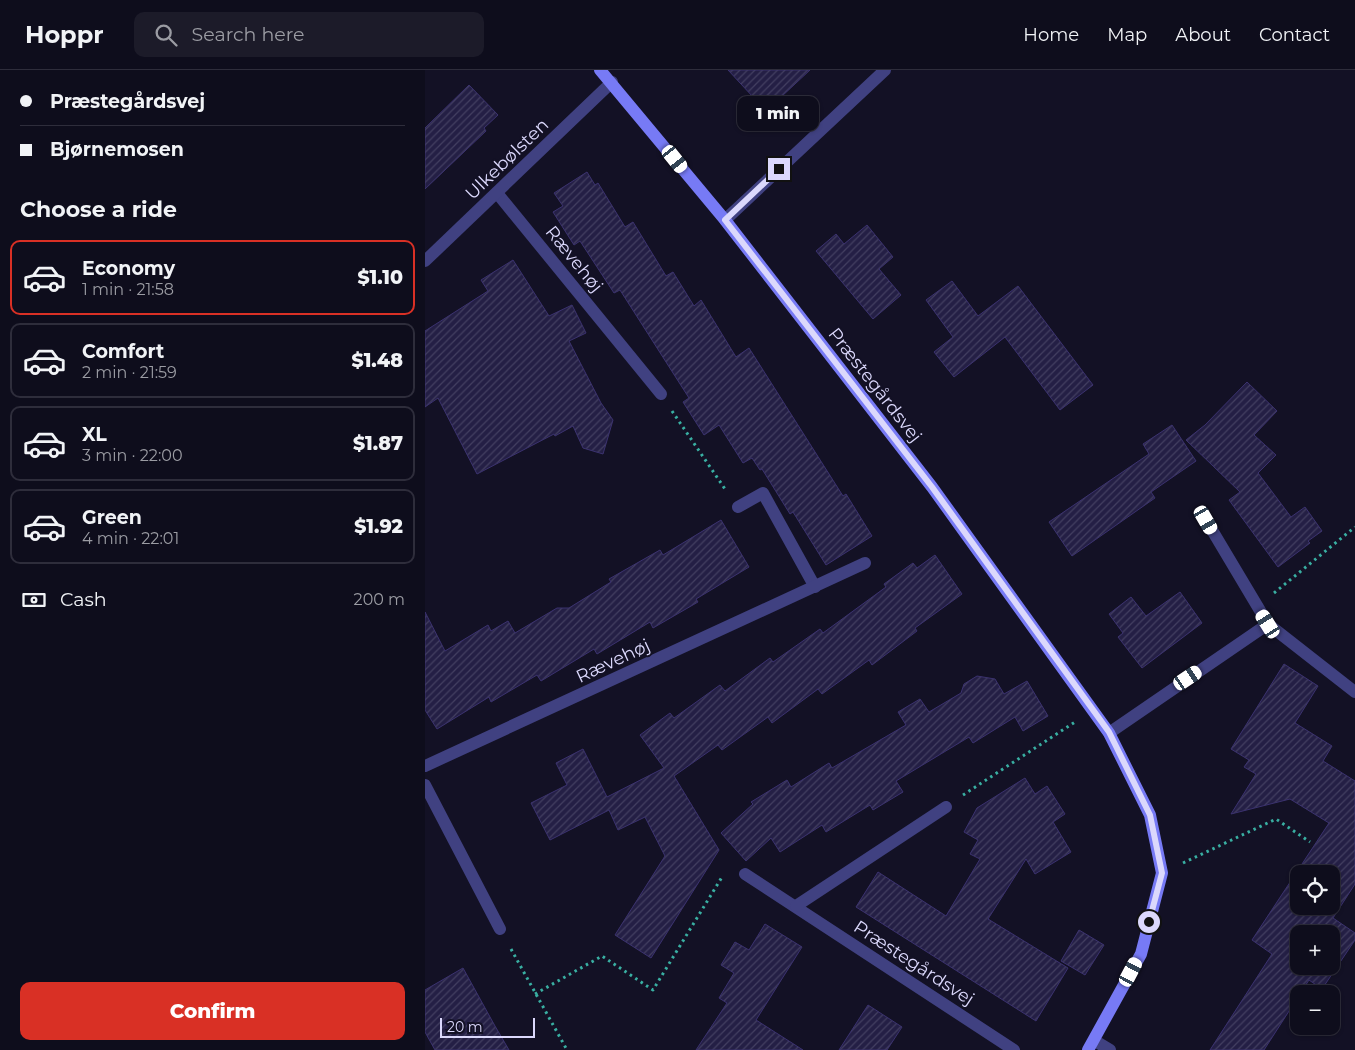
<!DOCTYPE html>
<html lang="en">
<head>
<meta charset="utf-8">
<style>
	body { margin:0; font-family:Montserrat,sans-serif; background:#1c1b29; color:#f1f3f6; height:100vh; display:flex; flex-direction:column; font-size:19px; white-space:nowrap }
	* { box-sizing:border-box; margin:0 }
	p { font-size:16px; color:#9b9ca3 }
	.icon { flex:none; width:28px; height:28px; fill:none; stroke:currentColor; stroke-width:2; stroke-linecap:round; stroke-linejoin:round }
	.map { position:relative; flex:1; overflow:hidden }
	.drawer { display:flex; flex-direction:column; background:#0e0d1c; width:425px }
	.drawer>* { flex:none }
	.hud { display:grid; align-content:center; height:110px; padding:0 20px; background:#0e0d1c }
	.controls { position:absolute; left:865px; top:795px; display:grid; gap:10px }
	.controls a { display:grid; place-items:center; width:50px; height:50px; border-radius:10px; background:#0e0d1c; box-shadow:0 1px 4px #0004,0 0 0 1px #2e2d3b; font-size:25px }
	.scale { position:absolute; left:15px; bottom:12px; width:95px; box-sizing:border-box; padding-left:5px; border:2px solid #dbd8fc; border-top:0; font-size:14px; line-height:18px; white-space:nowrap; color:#dbd8fc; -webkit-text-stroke:4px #131125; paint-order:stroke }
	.end { position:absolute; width:22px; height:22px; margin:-11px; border:6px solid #dbd8fc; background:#111; box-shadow:0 0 0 2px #111 }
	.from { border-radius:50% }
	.bubble { position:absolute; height:35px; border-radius:10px; background:#0e0d1c; box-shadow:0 1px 4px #0004,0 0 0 1px #2e2d3b; font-size:16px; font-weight:800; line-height:35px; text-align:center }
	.car { position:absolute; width:15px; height:30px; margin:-15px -8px; border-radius:6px; box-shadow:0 0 4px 1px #0007; background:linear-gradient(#fff 24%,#345 0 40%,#fff 0 76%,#345 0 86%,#fff 0) }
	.hud b { display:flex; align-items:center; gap:18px; height:48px; font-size:19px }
	.hud b+b { border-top:1px solid #2e2d3b }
	.hud i { width:12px; height:12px; background:#f1f3f6 }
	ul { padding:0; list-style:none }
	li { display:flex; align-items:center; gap:15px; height:75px; margin:0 10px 8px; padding:0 10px; border:2px solid #2e2d3b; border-radius:10px }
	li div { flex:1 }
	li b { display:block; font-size:19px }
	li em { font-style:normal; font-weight:800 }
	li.on { border-color:#d93025 }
	li>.icon { width:45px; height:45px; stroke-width:1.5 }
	h2 { padding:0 20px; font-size:22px; line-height:60px }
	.pay { display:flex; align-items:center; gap:12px; height:55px; padding:0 20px; font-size:19px }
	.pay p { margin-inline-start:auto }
	.button { display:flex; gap:10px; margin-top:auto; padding:10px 20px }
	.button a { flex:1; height:58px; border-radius:10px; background:#d93025; color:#fff; font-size:20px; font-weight:800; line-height:58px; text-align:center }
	header { display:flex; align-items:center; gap:30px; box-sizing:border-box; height:70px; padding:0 25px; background:#0e0d1c; border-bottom:1px solid #2e2d3b }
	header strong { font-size:24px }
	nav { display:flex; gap:28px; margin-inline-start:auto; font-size:18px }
	.search { width:350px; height:45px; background:#1c1b29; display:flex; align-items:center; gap:12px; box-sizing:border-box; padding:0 18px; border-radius:10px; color:#9b9ca3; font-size:19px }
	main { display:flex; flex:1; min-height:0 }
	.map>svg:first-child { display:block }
	.building { fill:url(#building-hatch); stroke:#3b326f; fill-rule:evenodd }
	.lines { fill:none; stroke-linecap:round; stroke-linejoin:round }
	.path { stroke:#39afa2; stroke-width:3; stroke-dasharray:2.5 4; stroke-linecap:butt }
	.street { stroke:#404181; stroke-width:12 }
	.secondary { stroke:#777af5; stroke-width:12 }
	.route { stroke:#dbd8fc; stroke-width:6 }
	.labels { text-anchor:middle; stroke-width:4; stroke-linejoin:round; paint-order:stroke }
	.street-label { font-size:18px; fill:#dbd8fc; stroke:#131125 }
</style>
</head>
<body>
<header>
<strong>Hoppr</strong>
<div class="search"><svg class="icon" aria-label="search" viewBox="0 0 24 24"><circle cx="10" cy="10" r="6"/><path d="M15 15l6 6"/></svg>Search here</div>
<nav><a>Home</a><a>Map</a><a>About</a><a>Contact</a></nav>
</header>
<main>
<section class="drawer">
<div class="hud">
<b><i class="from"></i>Præstegårdsvej</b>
<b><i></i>Bjørnemosen</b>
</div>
<h2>Choose a ride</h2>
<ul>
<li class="on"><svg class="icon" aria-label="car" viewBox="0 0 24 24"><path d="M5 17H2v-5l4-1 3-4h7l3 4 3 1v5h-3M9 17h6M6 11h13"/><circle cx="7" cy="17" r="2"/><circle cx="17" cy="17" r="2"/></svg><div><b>Economy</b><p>1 min · 21:58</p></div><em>$1.10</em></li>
<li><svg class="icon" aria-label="car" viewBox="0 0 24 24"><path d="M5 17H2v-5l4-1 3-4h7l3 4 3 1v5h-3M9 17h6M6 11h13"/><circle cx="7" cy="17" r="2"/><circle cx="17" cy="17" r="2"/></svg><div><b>Comfort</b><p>2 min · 21:59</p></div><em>$1.48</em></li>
<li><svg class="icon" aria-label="car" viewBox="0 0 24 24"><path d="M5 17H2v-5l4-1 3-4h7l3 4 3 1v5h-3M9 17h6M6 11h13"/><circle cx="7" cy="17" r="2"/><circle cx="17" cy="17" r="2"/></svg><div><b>XL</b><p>3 min · 22:00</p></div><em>$1.87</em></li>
<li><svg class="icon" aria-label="car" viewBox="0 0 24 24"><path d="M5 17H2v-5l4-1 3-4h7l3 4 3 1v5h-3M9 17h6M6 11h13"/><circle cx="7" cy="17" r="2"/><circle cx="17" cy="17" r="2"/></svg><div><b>Green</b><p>4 min · 22:01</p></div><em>$1.92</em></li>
</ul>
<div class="pay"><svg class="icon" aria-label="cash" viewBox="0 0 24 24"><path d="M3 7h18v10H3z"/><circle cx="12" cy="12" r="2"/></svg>Cash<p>200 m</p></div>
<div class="button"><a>Confirm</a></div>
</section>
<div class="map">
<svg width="930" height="980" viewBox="0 0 930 980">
	<defs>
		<pattern id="building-hatch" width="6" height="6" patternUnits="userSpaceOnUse" patternTransform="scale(1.25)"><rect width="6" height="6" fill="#241f45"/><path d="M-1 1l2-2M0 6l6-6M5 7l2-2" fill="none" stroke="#433f61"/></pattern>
	</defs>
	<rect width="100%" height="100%" fill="#131125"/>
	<g class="building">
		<polygon points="303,0 385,0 341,41"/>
		<polygon points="44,15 73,45 59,58 61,61 0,119 0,58"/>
		<polygon points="162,102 170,115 173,113 200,157 208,152 241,206 248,202 269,236 276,230 311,287 324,278 418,426 421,424 447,466 401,495 368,442 365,444 337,399 335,400 327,388 318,393 294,355 279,365 258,332 264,328 195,220 189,223 155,171 149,175 128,142 138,136 129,123"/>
		<polygon points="442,155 468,187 454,199 476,225 448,249 391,181 411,164 419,174"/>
		<polygon points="88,190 124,246 147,235 161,263 144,271 176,333 188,350 178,384 158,378 148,356 130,366 129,364 52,404 13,328 0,337 0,261 63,221 56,210"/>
		<polygon points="527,211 553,246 593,216 668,315 635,340 580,267 529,307 509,282 528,267 501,230"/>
		<polygon points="822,312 852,341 829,365 851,385 833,403 866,447 880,437 897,461 883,471 885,473 853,497 804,430 815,422 761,370 780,355"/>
		<polygon points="747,355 771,391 726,422 730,428 647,486 624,452 724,384 718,374"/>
		<polygon points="296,450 324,497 271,529 273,532 228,558 225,552 172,584 169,579 116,611 112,605 66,632 64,627 12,659 0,640 0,542 20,581 63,555 66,561 83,551 90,563 132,538 144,538 186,512 184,509 235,480 238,485"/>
		<polygon points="510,485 537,524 490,558 492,561 447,595 444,590 397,624 393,619 347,653 343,647 297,680 293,675 249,706 294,780 226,888 190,865 240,786 220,747 193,760 184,740 125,770 106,733 142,715 131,693 158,679 182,727 239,698 215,665 245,643 249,648 295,615 300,621 345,588 348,592 395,559 398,563 461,517 459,514 488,493 492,498"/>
		<polygon points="755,522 777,553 717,598 693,567 698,563 684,544 706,527 721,546"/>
		<path d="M 859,594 L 893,616 L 870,653 L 907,676 L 898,691 L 930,711 L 930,814 L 908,848 L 930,863 L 930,870 L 897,919 L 884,910 L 839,980 L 785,980 L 847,884 L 827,870 L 904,753 L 865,729 L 806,744 L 831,704 L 819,697 L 824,690 L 806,679 ZM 874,804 L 906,804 L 906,836 L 874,836 ZM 874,864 L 906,864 L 906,896 L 874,896 Z"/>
		<polygon points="552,606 570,609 579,624 602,611 623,646 598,661 590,647 548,673 544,667 471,711 478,722 448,740 445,735 401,762 397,755 355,782 346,768 321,791 296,763 328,734 326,732 362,710 366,717 404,693 407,698 481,655 473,642 495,629 504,642 536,623 539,614"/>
		<polygon points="600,708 610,724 622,716 640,744 628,752 646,782 610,804 601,789 563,849 643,898 611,951 431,837 453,802 521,846 555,789 545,784 553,770 539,762 552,738"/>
		<polygon points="340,854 377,877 331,950 378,980 271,980 302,933 294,928 309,903 296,895 310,872 324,880"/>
		<polygon points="654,860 679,875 660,905 636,891"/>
		<polygon points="38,898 70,956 84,980 10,980 0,962 0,920"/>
		<polygon points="443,935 477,957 462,980 414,980"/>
	</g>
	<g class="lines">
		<g class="path">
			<polyline points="247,341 300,419"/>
			<polyline points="849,523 930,457"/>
			<polyline points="538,725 650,652"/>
			<polyline points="758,793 851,749 885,772"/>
			<polyline points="86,879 142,980"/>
			<polyline points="110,924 177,886 228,920 297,807"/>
		</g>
		<g class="street">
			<polyline points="72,123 236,324"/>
			<polyline points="300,150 460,0"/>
			<polyline points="0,191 187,12"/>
			<polyline points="313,437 338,423 390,517"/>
			<polyline points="781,450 843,554 930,622"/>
			<polyline points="684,663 843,554"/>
			<polyline points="0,696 440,493"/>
			<polyline points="0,715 75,859"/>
			<polyline points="320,804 589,980"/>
			<polyline points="371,836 521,737"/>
			<polyline points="670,971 685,980"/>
		</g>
		<polyline class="secondary" points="175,0 300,150 507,417 684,663 725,745 737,803 716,884 663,980"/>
	</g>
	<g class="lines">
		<polyline class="route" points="354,99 300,150 507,417 684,662 725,745 737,803 724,852"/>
	</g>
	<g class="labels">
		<g class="street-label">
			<text transform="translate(82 89) rotate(-44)" y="6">Ulkebølsten</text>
			<text transform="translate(149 189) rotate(51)" y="6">Rævehøj</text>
			<text transform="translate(450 315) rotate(52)" y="6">Præstegårdsvej</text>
			<text transform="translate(188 591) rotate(-25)" y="6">Rævehøj</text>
			<text transform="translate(489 893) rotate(33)" y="6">Præstegårdsvej</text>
		</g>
	</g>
</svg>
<div class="controls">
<a><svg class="icon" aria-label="locate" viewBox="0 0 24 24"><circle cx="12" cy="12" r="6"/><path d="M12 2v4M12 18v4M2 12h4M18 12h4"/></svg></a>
<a>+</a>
<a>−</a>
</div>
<div class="scale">20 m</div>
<i class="end from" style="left:724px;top:852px"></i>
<i class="end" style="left:354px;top:99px"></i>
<div class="bubble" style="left:312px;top:26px;width:82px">1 min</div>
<i class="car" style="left:250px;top:89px;rotate:141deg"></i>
<i class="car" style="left:781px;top:450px;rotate:150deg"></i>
<i class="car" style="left:843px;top:554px;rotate:328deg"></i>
<i class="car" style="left:763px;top:608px;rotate:56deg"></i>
<i class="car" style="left:706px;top:902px;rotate:28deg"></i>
</div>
</main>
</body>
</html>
